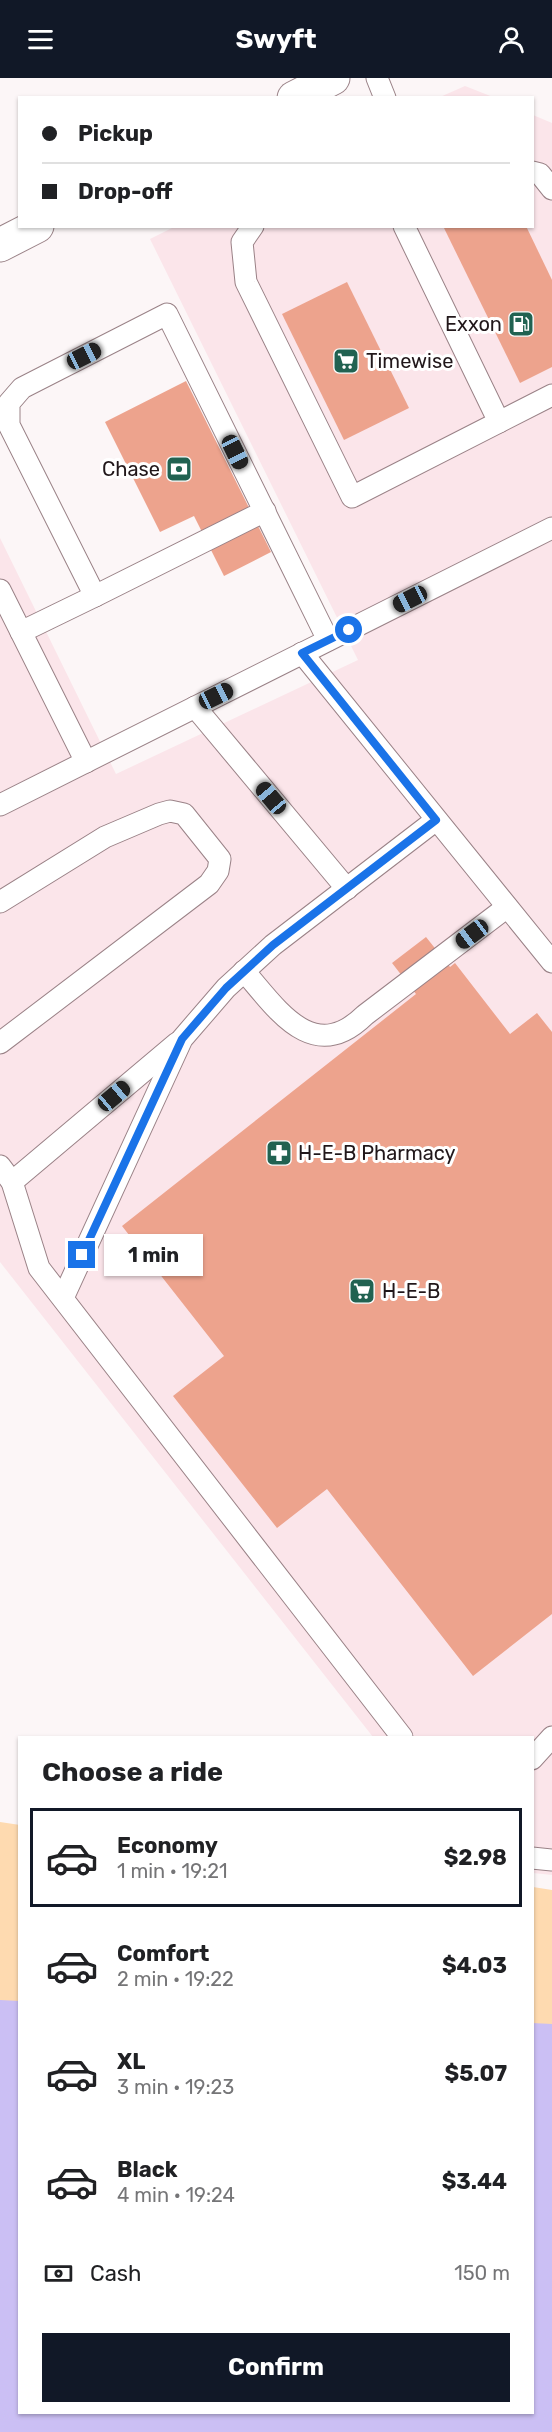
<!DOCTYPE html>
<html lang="en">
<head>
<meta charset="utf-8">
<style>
	body { margin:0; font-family:Rubik,sans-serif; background:#f6f6f6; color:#202124; height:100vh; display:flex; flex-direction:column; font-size:22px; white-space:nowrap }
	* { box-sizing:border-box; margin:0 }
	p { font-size:20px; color:#757577 }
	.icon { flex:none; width:33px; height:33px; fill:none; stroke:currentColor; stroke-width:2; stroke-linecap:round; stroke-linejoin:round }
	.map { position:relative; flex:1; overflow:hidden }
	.panel { position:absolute; left:18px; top:1658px; width:516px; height:678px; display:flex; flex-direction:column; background:#fff; border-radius:0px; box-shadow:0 2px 4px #0004 }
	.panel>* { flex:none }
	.banner { position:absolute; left:18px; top:18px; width:516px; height:132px; border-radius:0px; box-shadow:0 2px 4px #0004; display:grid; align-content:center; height:132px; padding:0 24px; background:#fff }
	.end { position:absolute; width:27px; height:27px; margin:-14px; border:8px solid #1a73e8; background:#fff; box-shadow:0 0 0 3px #fff }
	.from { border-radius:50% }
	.bubble { position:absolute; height:42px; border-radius:0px; background:#fff; box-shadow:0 2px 4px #0004; font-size:20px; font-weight:700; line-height:42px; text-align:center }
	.car { position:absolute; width:18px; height:36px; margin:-18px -9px; border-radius:8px; box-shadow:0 0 4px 2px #0007; background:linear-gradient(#222 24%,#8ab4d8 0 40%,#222 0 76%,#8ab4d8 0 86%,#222 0) }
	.banner b { display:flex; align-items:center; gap:21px; height:57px; font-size:22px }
	.banner b+b { border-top:2px solid #e0e0e0 }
	.banner i { width:15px; height:15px; background:#202124 }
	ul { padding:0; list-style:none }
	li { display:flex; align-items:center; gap:18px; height:99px; margin:0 12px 9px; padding:0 12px; border:3px solid transparent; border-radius:0px }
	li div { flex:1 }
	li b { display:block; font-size:22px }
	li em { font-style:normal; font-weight:700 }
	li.current { border-color:#111827 }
	li>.icon { width:54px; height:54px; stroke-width:1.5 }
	h2 { padding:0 24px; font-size:27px; line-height:72px }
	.pay { display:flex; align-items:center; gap:15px; height:66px; padding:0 24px; font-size:22px }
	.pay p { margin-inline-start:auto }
	.primary-button { display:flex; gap:12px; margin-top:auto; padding:12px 24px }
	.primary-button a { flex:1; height:69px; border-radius:0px; background:#111827; color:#fff; font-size:24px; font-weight:700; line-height:69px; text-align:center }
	header { display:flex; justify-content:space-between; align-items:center; height:78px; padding:0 24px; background:#111827; color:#fff; font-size:27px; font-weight:700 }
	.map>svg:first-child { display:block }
	.built { fill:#fbe5ea }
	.green { fill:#fedab0 }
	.water { fill:#cbbff4 }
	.building { fill:#eda38d }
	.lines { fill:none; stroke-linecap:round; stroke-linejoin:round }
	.lane-casing { stroke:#9a8287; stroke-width:23 }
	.secondary-casing { stroke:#9a8287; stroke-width:35 }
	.lane { stroke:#fff; stroke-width:21 }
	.secondary { stroke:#fff; stroke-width:33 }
	.route { stroke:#1a73e8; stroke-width:8 }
	.labels { text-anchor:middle; stroke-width:6; stroke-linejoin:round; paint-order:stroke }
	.poi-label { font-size:20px; fill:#21171a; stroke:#fff; text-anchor:start }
</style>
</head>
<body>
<header><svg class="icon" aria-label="menu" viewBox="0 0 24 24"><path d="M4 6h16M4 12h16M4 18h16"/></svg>Swyft<svg class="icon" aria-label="person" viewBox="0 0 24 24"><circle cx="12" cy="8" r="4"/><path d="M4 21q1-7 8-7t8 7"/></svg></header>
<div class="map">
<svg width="552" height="2354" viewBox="0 0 552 2354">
	<rect width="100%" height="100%" fill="#fcf6f7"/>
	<g class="built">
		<polygon points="465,8 493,19 440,19"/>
		<polygon points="533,37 552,45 552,1797 533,1795 532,1659 373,1659 0,1184 0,460 116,696 358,582 150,161 176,148 532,148"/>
	</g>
	<polygon class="green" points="0,1744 20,1747 20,2334 532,2334 533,1809 552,1812 552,2354 0,2354"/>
	<polygon class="water" points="0,1922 20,1923 20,2334 532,2334 532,1945 552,1946 552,2354 0,2354"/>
	<g class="building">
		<polygon points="443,148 526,148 552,202 552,289 520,305"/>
		<polygon points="347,204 409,330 344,362 282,236"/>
		<polygon points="186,303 271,474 224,498 194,438 160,454 105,344"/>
		<polygon points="426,859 450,889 455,885 510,956 537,935 552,954 552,1536 473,1598 327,1411 277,1450 173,1318 224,1278 122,1148 416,916 392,885"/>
	</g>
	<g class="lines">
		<g class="lane-casing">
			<g id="lane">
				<polyline points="377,0 385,20"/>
				<polyline points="532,94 540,96 552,111"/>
				<polyline points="253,148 242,164 246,204 352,419 552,317"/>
				<polyline points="404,148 499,344"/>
				<polyline points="0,512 86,684"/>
				<polyline points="95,518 265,433"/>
				<polyline points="21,554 95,518 9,347 9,325 22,310 167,236 328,562"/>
				<polyline points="302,575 552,884"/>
				<polyline points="195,629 347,811"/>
				<polyline points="0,727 552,450"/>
				<polyline points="0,824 105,759 159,736 170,733 184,736 220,781 218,793 209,806 0,965"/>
				<path d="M 244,893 C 277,931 313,988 365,937 L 507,829"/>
				<polyline points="0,1088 12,1104 39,1190 402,1659"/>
				<polyline points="12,1104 177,965"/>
				<polyline points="63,1220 182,961 226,910 273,867 436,742"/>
				<polyline points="532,1681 552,1659"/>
				<polyline points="532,1780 552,1782"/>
			</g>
		</g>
		<g class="secondary-casing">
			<g id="secondary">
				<polyline points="294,20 333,0"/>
				<polyline points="0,167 37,148"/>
			</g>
		</g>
		<use href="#lane" class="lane"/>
		<use href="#secondary" class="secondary"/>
	</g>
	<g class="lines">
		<polyline class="route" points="82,1177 182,961 226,910 273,867 436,742 302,575 349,552"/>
	</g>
	<defs>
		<g id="fuel-square" transform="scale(1.35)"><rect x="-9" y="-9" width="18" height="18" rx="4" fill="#216251" stroke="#fff"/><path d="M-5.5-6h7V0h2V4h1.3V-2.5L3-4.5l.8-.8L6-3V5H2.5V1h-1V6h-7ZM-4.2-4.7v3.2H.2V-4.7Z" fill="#fff"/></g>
		<g id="supermarket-square" transform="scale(1.35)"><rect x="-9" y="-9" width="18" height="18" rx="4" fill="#216251" stroke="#fff"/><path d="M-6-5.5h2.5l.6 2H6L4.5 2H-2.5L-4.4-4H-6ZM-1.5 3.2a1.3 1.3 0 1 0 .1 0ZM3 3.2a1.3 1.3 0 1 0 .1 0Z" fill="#fff"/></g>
		<g id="bank-square" transform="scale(1.35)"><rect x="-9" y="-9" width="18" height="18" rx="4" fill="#216251" stroke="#fff"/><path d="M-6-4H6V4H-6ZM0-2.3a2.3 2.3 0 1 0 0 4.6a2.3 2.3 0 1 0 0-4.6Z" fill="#fff"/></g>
		<g id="pharmacy-square" transform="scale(1.35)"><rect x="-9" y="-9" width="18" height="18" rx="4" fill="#216251" stroke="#fff"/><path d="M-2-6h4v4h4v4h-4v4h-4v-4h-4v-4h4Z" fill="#fff"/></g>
	</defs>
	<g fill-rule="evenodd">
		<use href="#fuel-square" x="521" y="246"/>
		<use href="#supermarket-square" x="346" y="283"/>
		<use href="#bank-square" x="179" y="391"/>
		<use href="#pharmacy-square" x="279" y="1075"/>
		<use href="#supermarket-square" x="362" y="1213"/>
	</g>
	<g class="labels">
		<g class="poi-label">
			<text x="502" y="253" text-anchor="end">Exxon</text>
			<text x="366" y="290">Timewise</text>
			<text x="160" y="398" text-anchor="end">Chase</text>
			<text x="298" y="1082">H-E-B Pharmacy</text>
			<text x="382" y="1220">H-E-B</text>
		</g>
	</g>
</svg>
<i class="end from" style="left:349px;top:552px"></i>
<i class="end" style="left:82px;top:1177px"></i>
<div class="bubble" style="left:104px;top:1156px;width:99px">1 min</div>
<i class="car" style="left:84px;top:278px;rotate:63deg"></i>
<i class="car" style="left:235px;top:374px;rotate:154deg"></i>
<i class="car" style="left:410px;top:521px;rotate:243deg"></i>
<i class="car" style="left:216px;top:618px;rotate:64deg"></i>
<i class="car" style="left:271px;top:720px;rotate:320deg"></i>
<i class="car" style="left:472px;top:856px;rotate:233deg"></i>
<i class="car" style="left:114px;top:1018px;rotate:50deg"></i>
<div class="banner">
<b><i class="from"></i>Pickup</b>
<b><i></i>Drop-off</b>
</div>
<section class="panel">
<h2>Choose a ride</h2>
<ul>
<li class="current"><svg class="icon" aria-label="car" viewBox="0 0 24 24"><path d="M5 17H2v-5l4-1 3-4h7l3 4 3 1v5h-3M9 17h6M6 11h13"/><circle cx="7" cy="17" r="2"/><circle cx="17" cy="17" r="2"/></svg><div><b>Economy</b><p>1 min · 19:21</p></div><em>$2.98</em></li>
<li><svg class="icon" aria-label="car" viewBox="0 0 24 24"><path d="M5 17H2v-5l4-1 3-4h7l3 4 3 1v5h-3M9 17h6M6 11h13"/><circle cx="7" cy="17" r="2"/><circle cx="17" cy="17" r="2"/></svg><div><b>Comfort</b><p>2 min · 19:22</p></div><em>$4.03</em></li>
<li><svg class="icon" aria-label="car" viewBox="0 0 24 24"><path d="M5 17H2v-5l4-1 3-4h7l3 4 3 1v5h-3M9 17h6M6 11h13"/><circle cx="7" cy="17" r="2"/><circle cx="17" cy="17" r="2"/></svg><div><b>XL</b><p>3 min · 19:23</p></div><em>$5.07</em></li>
<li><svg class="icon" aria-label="car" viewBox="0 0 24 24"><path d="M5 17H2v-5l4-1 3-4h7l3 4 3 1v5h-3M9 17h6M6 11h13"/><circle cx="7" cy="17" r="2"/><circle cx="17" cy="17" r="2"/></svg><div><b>Black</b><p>4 min · 19:24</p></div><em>$3.44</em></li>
</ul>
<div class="pay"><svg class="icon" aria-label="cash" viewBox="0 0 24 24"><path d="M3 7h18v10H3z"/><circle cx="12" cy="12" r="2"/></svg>Cash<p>150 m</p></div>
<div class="primary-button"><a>Confirm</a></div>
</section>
</div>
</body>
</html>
